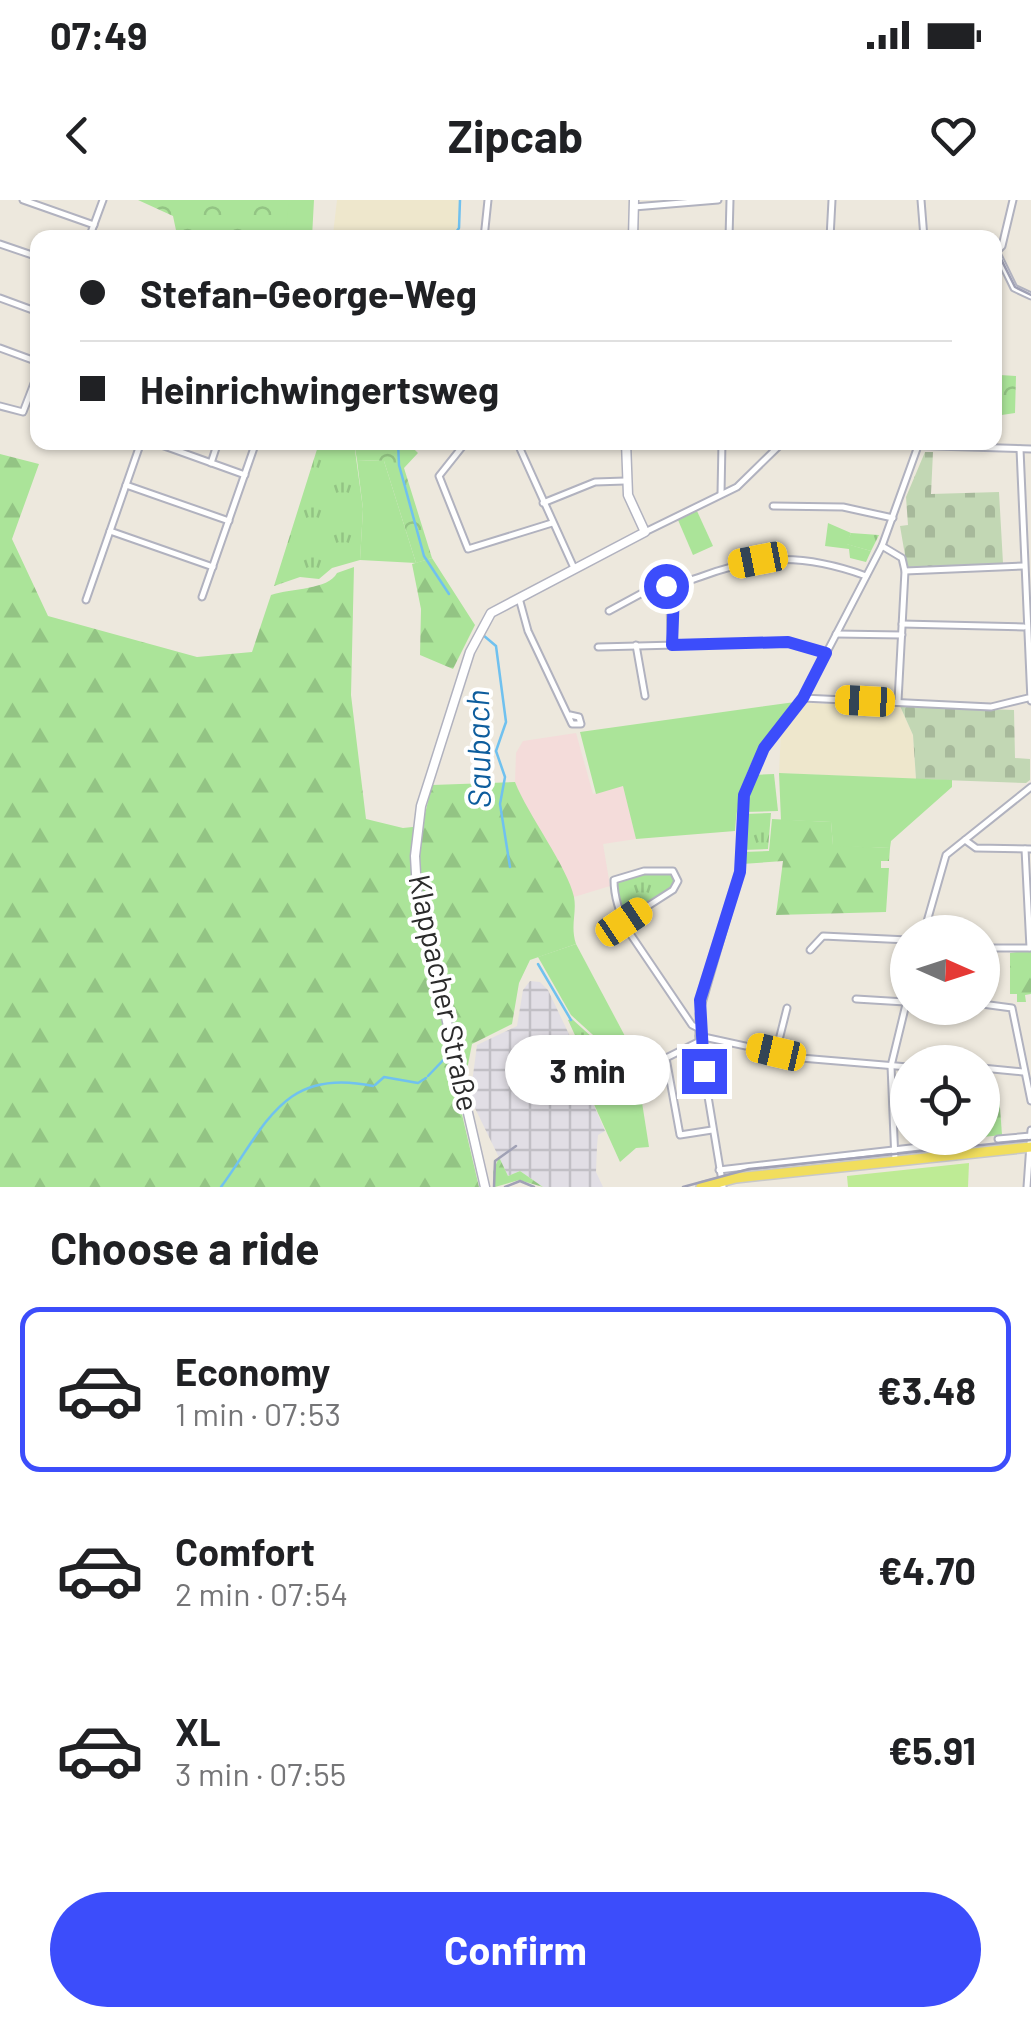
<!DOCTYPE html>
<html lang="en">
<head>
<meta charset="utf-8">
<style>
	body { margin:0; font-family:Barlow,sans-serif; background:#f2f2f2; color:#202124; height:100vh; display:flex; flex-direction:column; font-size:38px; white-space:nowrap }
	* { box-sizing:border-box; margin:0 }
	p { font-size:32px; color:#757577 }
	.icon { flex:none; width:55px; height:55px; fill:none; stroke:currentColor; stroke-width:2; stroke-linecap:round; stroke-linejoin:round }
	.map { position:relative; height:987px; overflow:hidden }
	.sheet { display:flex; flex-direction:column; background:#fff; flex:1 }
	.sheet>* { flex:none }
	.hud { position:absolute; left:30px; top:30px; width:972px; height:220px; border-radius:20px; box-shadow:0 2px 8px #0004; display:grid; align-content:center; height:220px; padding:0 50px; background:#fff }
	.needle { width:65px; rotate:93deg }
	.buttons { position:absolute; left:890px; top:715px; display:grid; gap:20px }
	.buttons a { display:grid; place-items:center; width:110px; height:110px; border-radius:50%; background:#fff; box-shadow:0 2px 8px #0004; font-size:50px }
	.end { position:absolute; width:45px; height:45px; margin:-22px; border:12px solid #3c4dfb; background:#fff; box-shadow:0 0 0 5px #fff }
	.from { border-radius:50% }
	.bubble { position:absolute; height:70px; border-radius:35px; background:#fff; box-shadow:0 2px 8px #0004; font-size:32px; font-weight:700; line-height:70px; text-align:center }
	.car { position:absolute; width:30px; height:60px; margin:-30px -15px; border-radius:12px; box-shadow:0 0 8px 2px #0007; background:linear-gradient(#f5c518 24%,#345 0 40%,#f5c518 0 76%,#345 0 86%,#f5c518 0) }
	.hud b { display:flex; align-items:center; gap:35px; height:95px; font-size:38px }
	.hud b+b { border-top:2px solid #e0e0e0 }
	.hud i { width:25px; height:25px; background:#202124 }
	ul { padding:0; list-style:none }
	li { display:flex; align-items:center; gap:30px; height:165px; margin:0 20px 15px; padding:0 30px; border:5px solid transparent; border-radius:20px }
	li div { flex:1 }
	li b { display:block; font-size:38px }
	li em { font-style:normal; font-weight:700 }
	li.on { border-color:#3c4dfb }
	li>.icon { width:90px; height:90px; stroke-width:1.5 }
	h2 { padding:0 50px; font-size:45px; line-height:120px }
	.primary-button { display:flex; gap:20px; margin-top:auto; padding:20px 50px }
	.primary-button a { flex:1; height:115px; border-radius:60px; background:#3c4dfb; color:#fff; font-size:40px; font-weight:700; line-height:115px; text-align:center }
	.status { display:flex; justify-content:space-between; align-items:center; height:70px; padding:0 50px; background:#fff; direction:ltr }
	.status svg { height:28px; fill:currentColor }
	header { display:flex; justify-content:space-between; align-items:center; height:130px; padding:0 50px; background:#fff; font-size:45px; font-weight:700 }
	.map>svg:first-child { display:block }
	.industrial { fill:url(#industrial-grid) }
	.education { fill:#eee7cc }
	.medical { fill:#f4dcda }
	.grass { fill:url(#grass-tufts) }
	.forest { fill:url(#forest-firs) }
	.cemetery { fill:url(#cemetery-stones) }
	.park { fill:url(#park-crowns) }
	.garden { fill:#abe499 }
	.pitch { fill:#beeb95 }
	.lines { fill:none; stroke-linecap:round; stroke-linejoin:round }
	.stream { stroke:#70c1ef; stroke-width:2.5 }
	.street-casing { stroke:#b1b2bf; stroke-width:9 }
	.secondary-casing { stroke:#b1b2bf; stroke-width:11 }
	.primary-casing { stroke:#c8c8c8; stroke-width:12 }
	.street { stroke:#fff; stroke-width:5 }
	.secondary { stroke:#fff; stroke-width:8 }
	.primary { stroke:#f1de5d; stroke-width:9 }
	.tram { stroke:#a0a1b5; stroke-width:2.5 }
	.route { stroke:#3c4dfb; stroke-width:12 }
	.labels { text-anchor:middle; stroke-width:8; stroke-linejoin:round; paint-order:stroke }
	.street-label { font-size:30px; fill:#2b2b2b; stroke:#fff }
	.water-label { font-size:32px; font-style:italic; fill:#0d5d9d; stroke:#fff }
</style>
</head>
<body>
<div class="status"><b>07:49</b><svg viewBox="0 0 49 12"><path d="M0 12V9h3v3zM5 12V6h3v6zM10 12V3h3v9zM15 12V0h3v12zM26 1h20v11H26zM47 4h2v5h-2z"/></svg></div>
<header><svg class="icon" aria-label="back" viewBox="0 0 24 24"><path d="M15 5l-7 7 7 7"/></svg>Zipcab<svg class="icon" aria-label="heart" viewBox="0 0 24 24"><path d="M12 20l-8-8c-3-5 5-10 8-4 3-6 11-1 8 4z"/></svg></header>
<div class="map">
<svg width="1031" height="987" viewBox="0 0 1031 987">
	<defs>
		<pattern id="industrial-grid" width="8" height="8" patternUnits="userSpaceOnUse" patternTransform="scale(2.5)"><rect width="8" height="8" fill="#e1dee5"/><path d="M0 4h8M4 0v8" fill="none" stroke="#c1bfc5"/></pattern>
		<pattern id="grass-tufts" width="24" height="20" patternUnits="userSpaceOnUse" patternTransform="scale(2.5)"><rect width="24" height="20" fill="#abe499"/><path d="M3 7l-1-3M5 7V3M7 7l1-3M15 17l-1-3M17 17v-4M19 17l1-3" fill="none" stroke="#93c484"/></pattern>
		<pattern id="forest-firs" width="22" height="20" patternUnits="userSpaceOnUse" patternTransform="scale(2.5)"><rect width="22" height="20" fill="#abe499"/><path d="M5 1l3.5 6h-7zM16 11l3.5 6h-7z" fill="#93c484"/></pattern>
		<pattern id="cemetery-stones" width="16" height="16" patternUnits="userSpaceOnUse" patternTransform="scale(2.5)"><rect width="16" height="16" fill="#c2d7b4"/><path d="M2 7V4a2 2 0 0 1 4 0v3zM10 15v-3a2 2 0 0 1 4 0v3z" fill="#a7b99b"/></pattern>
		<pattern id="park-crowns" width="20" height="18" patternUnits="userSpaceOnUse" patternTransform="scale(2.5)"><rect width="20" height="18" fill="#abe499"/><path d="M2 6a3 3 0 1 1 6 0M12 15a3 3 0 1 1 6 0" fill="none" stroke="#93c484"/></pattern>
	</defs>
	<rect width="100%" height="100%" fill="#ede8dd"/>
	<polygon class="industrial" points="530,781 540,782 548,790 585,868 579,871 605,931 598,935 597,946 596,972 603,987 543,987 520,971 508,976 470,898 477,845 517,826 523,790"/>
	<g class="education">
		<polygon points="337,0 460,0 458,37 327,38 333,34"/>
		<polygon points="804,503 900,506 913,535 916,579 779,573 781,531"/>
	</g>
	<polygon class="medical" points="576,533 593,594 623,585 636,639 603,644 610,686 574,697 529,617 515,582 516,553 523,541"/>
	<g class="grass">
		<polygon points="319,243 354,243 363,309 360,360 332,368 319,379 300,377 274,386"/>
		<polygon points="851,333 879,335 871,351 846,344"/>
		<polygon points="771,613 768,649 743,650 744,614"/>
		<polygon points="642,673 672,673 676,680 672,689 624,720 616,681"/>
		<polygon points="572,819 637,878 616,888 608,886 592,857 584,855 568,820"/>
	</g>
	<g class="forest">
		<path d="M 0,254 L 39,264 L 12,339 L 48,416 L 197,457 L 252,452 L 271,395 C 292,388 328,390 337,373 L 354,367 L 351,495 L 366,619 L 403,628 L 422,626 L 432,585 L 515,582 C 528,615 568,668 574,697 C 577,713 570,726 576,744 L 530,760 L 519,783 L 512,824 L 472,844 L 460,906 L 479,987 L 0,987 Z"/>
		<polygon points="432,358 475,425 453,469 420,455 421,409 412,364"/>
		<polygon points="772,619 831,622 833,645 890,648 889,661 881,661 881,668 889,668 886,712 776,715 783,661 742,664 743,652 769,651"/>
		<polygon points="1031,750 1031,794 1025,795 1026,802 1017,802 1017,794 1010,794 1010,753"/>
		<polygon points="982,894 999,894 1002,935 983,937"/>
		<polygon points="499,957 508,976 520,971 543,987 519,980 495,987 493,972"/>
	</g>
	<g class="cemetery">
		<polygon points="925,252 933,252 931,294 999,292 1003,363 907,367 900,326 908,325 906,297"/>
		<polygon points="900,506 1014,510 1015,558 1030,559 1030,580 1026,583 916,579 913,535"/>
	</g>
	<g class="park">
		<polygon points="138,0 292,0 289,37 177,35 173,16"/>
		<polygon points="995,125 1001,125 1000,175 1016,176 1015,213 995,216"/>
		<polygon points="354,243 418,243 413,248 418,253 404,268 432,358 416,363 384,261 357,260"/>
	</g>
	<g class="garden">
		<polygon points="289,0 314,0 312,37 270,37 271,27 286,28"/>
		<polygon points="357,260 384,261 416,363 360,360 363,309"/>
		<polygon points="697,311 713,346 693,355 678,320"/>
		<polygon points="828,323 851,333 847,344 871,351 866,362 850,358 849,349 825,346"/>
		<path d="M 795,502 C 758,546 739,571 735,631 L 636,639 L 623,586 L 596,594 L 580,532 Z"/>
		<polygon points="779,573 952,580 952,587 891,641 890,648 833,646 831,622 781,620"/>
		<polygon points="774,574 778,611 744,612 754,575"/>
		<polygon points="576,744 626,838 636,874 571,815 538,757"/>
		<polygon points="589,859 610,896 638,877 649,947 636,948 620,962 579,871 584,868 582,862"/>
	</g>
	<polygon class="pitch" points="969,963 968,987 848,987 847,976"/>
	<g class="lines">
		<g class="stream">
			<polyline points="452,38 459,28 460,0"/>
			<polyline points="398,242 399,265 424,356 449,394"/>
			<polyline points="483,435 496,446 506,522 496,551 505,577 500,604 510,667"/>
			<polyline points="538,764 571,820"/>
			<polyline points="428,876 450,853"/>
			<polyline points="375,885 384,877 418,883 426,878"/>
			<path d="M 221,987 C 267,924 283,867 373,886"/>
		</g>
		<g class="street-casing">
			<g id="street">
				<polyline points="23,0 94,25"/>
				<polyline points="921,0 924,38"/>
				<polyline points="634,7 718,0"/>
				<polyline points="89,38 103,0"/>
				<polyline points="484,38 488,0"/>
				<polyline points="729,38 730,0"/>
				<polyline points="830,38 832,0"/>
				<polyline points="0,44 38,57"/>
				<polyline points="995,49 1014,88 1031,96"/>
				<polyline points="997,51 1002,46 1013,0"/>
				<polyline points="0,98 38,112"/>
				<polyline points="0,148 38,162"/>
				<polyline points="0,206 23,212 38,173"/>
				<polyline points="153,242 245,275"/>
				<polyline points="466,242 439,276 468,349 552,323"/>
				<polyline points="517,242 574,368"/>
				<polyline points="801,242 1031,249"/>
				<polyline points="1020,249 1031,501"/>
				<polyline points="211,263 218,242"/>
				<polyline points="126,285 229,321"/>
				<polyline points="721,294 722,242"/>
				<polyline points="543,303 595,282 625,281"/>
				<polyline points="773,306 843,307 893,318"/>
				<polyline points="110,331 213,367"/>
				<polyline points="645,332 737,287 783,242"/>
				<polyline points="882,346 902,358 905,371 898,501"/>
				<polyline points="905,371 1024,366"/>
				<polyline points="202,397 256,242"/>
				<polyline points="519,398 528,431 572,524 581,524 579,517 570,515"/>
				<polyline points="86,400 141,242"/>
				<polyline points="609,411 657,385 674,392"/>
				<polyline points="902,424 1024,427"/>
				<polyline points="836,434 902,435"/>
				<polyline points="636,445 645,496"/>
				<path d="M 672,445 C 672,430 667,404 674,391 C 679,382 692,380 700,377 C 761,354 805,354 866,376"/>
				<polyline points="598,447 788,442 826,453"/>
				<polyline points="803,498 991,507 1028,498"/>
				<polyline points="965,640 976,648 1031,649"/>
				<polyline points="1025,649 1030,748"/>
				<path d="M 623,722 L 673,690 L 678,681 L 673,671 L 644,671 L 614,680 C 614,699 620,715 629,732 L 692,825 L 698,828"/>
				<polyline points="924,732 946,655 1031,587"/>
				<polyline points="982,748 1029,748"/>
				<polyline points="810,750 823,736 908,740"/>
				<polyline points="856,799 905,802"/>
				<polyline points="982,804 1012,808 1031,901"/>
				<polyline points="699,836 801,858 908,867"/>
				<polyline points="698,842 666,858 680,935 712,930"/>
				<polyline points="776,852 787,808"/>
				<polyline points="982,868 1023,872"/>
				<polyline points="998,939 1031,936"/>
				<polyline points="895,961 891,866 908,796"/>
				<polyline points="719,970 937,945"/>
				<polyline points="723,987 699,842 699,814 740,672 744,595 764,548 803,498 882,346 918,246"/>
				<polyline points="1027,987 1031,930"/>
			</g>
		</g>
		<g class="secondary-casing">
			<g id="secondary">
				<polyline points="633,38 634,0"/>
				<polyline points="485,987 417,691 415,656 421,606 470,452 491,413 645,332 628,295 626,242"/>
			</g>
		</g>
		<g class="primary-casing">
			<polyline id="primary" points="701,987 736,978 1031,947"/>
		</g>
		<use href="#street" class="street"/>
		<use href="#secondary" class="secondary"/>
		<use href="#primary" class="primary"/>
		<g class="tram">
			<polyline points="995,47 1015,87 1031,95"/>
			<polyline points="494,987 495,961 516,946"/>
			<polyline points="505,987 520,981 534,987"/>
			<polyline points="683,987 749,969 1031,940"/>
		</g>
	</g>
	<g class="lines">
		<polyline class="route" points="666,386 674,392 672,445 788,442 826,453 803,498 764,548 744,595 740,672 700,800 704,871"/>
	</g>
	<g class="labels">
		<g class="street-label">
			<text transform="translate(443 793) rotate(78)" y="10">Klappacher Straße</text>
		</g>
		<g class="water-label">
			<text transform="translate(479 549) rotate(-91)" y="11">Saubach</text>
		</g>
	</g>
</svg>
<div class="buttons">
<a><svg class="needle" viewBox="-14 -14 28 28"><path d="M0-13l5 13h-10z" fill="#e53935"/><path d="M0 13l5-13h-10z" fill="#757577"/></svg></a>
<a><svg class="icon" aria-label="locate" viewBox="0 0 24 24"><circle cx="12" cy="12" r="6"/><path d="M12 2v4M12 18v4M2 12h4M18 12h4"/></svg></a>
</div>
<i class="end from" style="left:666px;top:386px"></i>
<i class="end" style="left:704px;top:871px"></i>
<div class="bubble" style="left:505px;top:835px;width:165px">3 min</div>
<i class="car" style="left:758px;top:360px;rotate:259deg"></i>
<i class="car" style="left:865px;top:501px;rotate:273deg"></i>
<i class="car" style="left:624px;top:722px;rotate:56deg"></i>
<i class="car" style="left:776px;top:852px;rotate:283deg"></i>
<div class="hud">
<b><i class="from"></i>Stefan-George-Weg</b>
<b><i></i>Heinrichwingertsweg</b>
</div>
</div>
<section class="sheet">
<h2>Choose a ride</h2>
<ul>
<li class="on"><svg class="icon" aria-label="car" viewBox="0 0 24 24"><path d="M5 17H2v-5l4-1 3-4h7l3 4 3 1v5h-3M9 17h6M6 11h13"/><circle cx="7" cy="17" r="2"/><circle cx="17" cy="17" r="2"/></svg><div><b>Economy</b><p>1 min · 07:53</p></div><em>€3.48</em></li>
<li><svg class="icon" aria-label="car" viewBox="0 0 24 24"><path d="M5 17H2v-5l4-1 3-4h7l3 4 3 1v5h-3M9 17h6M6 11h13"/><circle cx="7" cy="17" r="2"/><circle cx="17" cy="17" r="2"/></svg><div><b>Comfort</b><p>2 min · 07:54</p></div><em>€4.70</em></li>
<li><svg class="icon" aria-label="car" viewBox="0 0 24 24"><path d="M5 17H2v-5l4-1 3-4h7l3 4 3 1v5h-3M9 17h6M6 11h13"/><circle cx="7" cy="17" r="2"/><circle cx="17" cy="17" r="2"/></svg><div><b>XL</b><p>3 min · 07:55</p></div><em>€5.91</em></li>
</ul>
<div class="primary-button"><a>Confirm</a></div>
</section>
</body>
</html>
